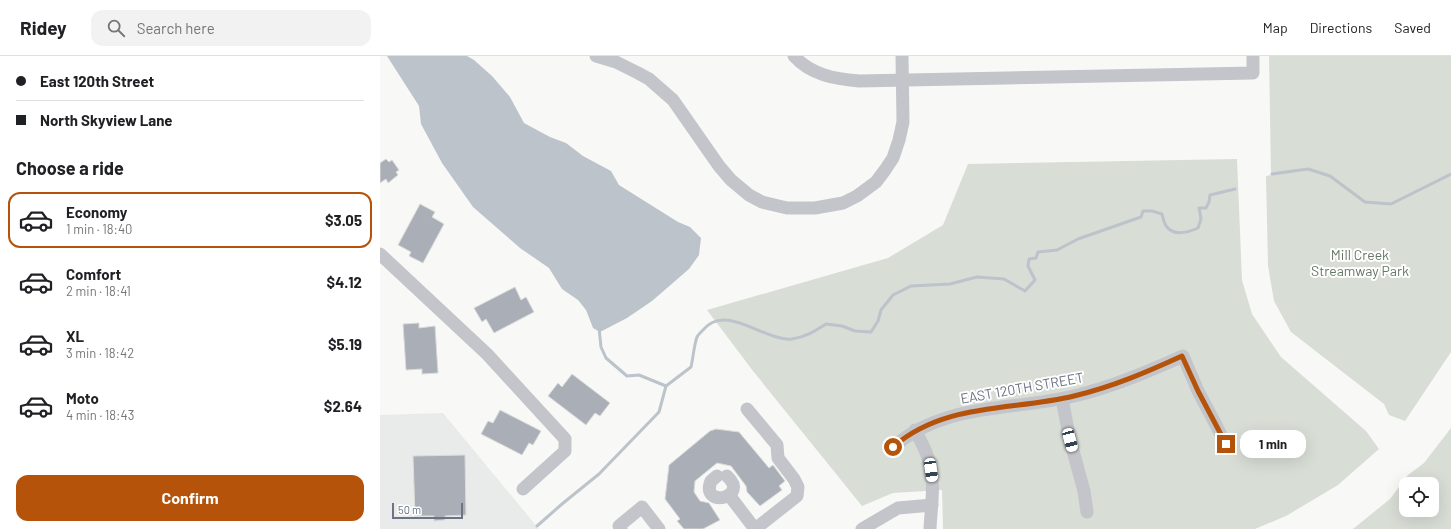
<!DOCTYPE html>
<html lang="en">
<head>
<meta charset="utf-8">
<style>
	body { margin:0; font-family:Barlow,sans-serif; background:#f2f2f2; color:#202124; height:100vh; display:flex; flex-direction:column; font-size:15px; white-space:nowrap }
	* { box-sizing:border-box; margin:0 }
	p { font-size:13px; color:#757577 }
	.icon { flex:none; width:22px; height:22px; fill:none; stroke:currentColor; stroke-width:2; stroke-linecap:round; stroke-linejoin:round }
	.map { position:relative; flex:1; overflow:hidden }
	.details { display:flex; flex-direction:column; background:#fff; width:380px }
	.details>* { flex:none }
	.hud { display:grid; align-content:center; height:88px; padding:0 16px; background:#fff }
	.buttons { position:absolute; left:1019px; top:421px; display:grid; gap:8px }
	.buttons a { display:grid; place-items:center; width:40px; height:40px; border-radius:8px; background:#fff; box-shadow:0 4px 16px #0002; font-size:20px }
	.scale { position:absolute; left:12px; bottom:10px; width:71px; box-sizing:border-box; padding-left:4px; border:2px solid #6a7485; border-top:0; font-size:11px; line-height:14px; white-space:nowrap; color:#6a7485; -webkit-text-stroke:3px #fff; paint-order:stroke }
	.end { position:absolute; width:18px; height:18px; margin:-9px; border:5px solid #b45309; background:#fff; box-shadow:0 0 0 2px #fff }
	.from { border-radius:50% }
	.bubble { position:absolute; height:28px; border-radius:12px; background:#fff; box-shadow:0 4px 16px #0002; font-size:13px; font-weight:700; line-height:28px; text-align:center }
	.car { position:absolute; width:12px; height:24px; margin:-12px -6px; border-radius:5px; box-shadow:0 0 3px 1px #0007; background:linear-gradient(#fff 24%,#345 0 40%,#fff 0 76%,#345 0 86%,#fff 0) }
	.hud b { display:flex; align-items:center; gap:14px; height:38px; font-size:15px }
	.hud b+b { border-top:1px solid #e0e0e0 }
	.hud i { width:10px; height:10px; background:#202124 }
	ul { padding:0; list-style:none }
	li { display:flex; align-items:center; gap:12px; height:56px; margin:0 8px 6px; padding:0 8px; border:2px solid transparent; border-radius:12px }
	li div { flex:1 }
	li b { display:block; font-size:15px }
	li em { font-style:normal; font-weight:700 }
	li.selected { border-color:#b45309 }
	li>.icon { width:36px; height:36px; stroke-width:1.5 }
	h2 { padding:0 16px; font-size:18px; line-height:48px }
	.cta { display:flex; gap:8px; margin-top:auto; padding:8px 16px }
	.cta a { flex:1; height:46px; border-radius:12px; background:#b45309; color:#fff; font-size:16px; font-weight:700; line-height:46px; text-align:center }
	header { display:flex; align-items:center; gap:24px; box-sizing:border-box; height:56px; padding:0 20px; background:#fff; border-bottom:1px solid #e0e0e0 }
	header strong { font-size:19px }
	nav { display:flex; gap:22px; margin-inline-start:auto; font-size:14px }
	.search { width:280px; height:36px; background:#f2f2f2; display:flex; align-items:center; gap:10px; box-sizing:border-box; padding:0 14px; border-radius:12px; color:#757577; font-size:15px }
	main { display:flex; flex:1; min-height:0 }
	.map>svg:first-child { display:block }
	.built { fill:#e9eaea }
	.green { fill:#d8ddd6; fill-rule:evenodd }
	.water { fill:#bcc3ca }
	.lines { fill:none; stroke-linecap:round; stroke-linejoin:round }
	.stream { stroke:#bcc3ca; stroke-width:3 }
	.building { fill:#aaafb7; stroke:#dadbd9 }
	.minor { stroke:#c3c5ca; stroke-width:13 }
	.route { stroke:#b45309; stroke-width:5 }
	.labels { text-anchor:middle; stroke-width:4; stroke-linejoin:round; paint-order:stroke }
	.park-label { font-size:14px; fill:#657865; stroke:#fff }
	.street-label { font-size:14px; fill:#6a7485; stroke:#fff }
</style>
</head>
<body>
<header>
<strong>Ridey</strong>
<div class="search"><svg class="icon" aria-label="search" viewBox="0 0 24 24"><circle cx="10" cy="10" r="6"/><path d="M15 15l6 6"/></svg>Search here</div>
<nav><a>Map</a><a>Directions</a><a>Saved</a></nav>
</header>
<main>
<section class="details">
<div class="hud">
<b><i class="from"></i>East 120th Street</b>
<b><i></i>North Skyview Lane</b>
</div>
<h2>Choose a ride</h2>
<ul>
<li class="selected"><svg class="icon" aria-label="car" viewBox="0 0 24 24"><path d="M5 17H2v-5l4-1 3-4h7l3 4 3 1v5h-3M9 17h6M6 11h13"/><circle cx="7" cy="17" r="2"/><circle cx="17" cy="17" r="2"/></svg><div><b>Economy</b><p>1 min · 18:40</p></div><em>$3.05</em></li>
<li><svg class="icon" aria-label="car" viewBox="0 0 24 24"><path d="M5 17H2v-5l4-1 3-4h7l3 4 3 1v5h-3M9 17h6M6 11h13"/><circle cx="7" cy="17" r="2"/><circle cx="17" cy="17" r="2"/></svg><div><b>Comfort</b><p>2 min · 18:41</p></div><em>$4.12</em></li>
<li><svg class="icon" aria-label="car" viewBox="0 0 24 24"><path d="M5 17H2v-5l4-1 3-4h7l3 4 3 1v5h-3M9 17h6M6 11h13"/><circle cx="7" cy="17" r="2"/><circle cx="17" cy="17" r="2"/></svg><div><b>XL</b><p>3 min · 18:42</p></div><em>$5.19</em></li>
<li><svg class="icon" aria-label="car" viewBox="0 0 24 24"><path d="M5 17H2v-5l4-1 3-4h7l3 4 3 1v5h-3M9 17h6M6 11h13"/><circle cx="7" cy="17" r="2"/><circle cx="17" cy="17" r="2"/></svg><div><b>Moto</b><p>4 min · 18:43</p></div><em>$2.64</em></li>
</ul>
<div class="cta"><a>Confirm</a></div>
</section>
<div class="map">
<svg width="1071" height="473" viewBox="0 0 1071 473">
	<rect width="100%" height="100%" fill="#f8f9f7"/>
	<polygon class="built" points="63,357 159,473 0,473 0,359"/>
	<g class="green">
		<polygon points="889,0 1071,0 1071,296 1025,365 1009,359 1004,348 911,276 894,245 888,210 886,120 891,119"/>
		<polygon points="857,103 862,224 872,258 901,301 986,375 999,393 958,429 906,460 875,473 563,473 562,434 513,437 482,450 373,315 327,254 508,202 563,169 588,108"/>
		<path d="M 1071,372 L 1071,473 L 973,473 L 1010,443 L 1028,419 L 1044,407 ZM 1026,428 L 1052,428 L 1052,454 L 1026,454 Z"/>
	</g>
	<polygon class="water" points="7,0 87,0 94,4 112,20 130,41 144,67 170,81 186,87 203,100 231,115 239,129 298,166 310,171 321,182 319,199 309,213 272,245 247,262 220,276 213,272 206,254 198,244 182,233 169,212 140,192 93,151 62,107 41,68 39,50"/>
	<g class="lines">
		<g class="stream">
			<polyline points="892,118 928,113 950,120 985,146 1011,148 1071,118"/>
			<polyline points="219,272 221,291 226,302 247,320 259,319 286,330"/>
			<path d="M 157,470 L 182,448 L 219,418 L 279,356 L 286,330 L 311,311 C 313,303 314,289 317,281 C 318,279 321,276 323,274 C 346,246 385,286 412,283 C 426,281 435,275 446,268 L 462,270 L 475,275 L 491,276 L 498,265 L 501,254 L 513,239 L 531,230 L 570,228 L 597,221 L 624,223 L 645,235 L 655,224 L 648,210 L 649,203 L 656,202 L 658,196 L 677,194 L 698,183 L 761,161 L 763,155 L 772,155 L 782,158 C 783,162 784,168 787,171 C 795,181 809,176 818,172 L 821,163 L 819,152 L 826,152 L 829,146 L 830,139 L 855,133"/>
		</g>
	</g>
	<g class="building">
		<polygon points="6,103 9,106 12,104 19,114 16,116 18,119 8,127 6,123 0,127 0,107"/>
		<polygon points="40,148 55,156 52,161 64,168 43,207 29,200 31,196 18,189"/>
		<polygon points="135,231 141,244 146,241 154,256 114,277 106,263 102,266 94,252"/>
		<polygon points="39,267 39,272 55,270 58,317 42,318 42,313 26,314 23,268"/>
		<polygon points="192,318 230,347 220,360 215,357 206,369 168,340 178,327 182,331"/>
		<polygon points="120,354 161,375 153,389 149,387 142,399 101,378 108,365 113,367"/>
		<polygon points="336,373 359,376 389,412 393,409 405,425 399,430 402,434 380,450 367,436 366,430 351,410 337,407 315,425 314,436 320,445 329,447 340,464 323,473 304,473 297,465 300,463 285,443 289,409 330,375"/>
		<polygon points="85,399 86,459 65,460 65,464 54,465 54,460 35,460 33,400"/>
	</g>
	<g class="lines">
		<g class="minor">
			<polyline points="216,0 236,6 258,17 269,23 293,44 339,110 351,124 369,139 382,146 407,152 435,152 463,147 477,140 496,126 505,114 513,102 519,84 523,66 522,0"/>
			<path d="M 414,0 C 431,19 455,23 479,25 L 873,17 L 873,0"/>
			<polyline points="0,198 107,298 185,383 185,395 143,433"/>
			<polyline points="682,343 690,384 704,435 707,456"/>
			<polyline points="367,353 397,389 398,402 414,423 418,431 417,440 375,473"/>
			<path d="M 535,374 C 540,384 545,392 548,402 C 556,425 551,450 550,473"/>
			<path d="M 513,391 C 565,346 632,355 694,340 C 732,331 767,316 803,300 L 818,335 L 846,388"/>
			<path d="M 337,420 L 331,425 C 320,453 371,442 347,420"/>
			<polyline points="349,439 375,473"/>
			<polyline points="241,473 239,470 262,451 279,473"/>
			<polyline points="482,473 518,452 552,449"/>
		</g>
	</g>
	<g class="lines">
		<path class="route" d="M 513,391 C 565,346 633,355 694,340 C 732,331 767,316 802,300 L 818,335 L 846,388"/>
	</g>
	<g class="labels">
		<g class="park-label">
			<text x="980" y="204">Mill Creek<tspan x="980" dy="16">Streamway Park</tspan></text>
		</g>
		<g class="street-label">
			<text transform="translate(642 332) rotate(-10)" y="5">EAST 120TH STREET</text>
		</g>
	</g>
</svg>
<div class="buttons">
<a><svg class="icon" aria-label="locate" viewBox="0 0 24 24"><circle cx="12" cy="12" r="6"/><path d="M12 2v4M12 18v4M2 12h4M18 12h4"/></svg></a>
</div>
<div class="scale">50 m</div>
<i class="end from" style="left:513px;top:391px"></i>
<i class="end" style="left:846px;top:388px"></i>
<div class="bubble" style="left:860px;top:374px;width:66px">1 min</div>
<i class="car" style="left:690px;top:384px;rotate:165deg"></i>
<i class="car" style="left:551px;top:414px;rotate:172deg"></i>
</div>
</main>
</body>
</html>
